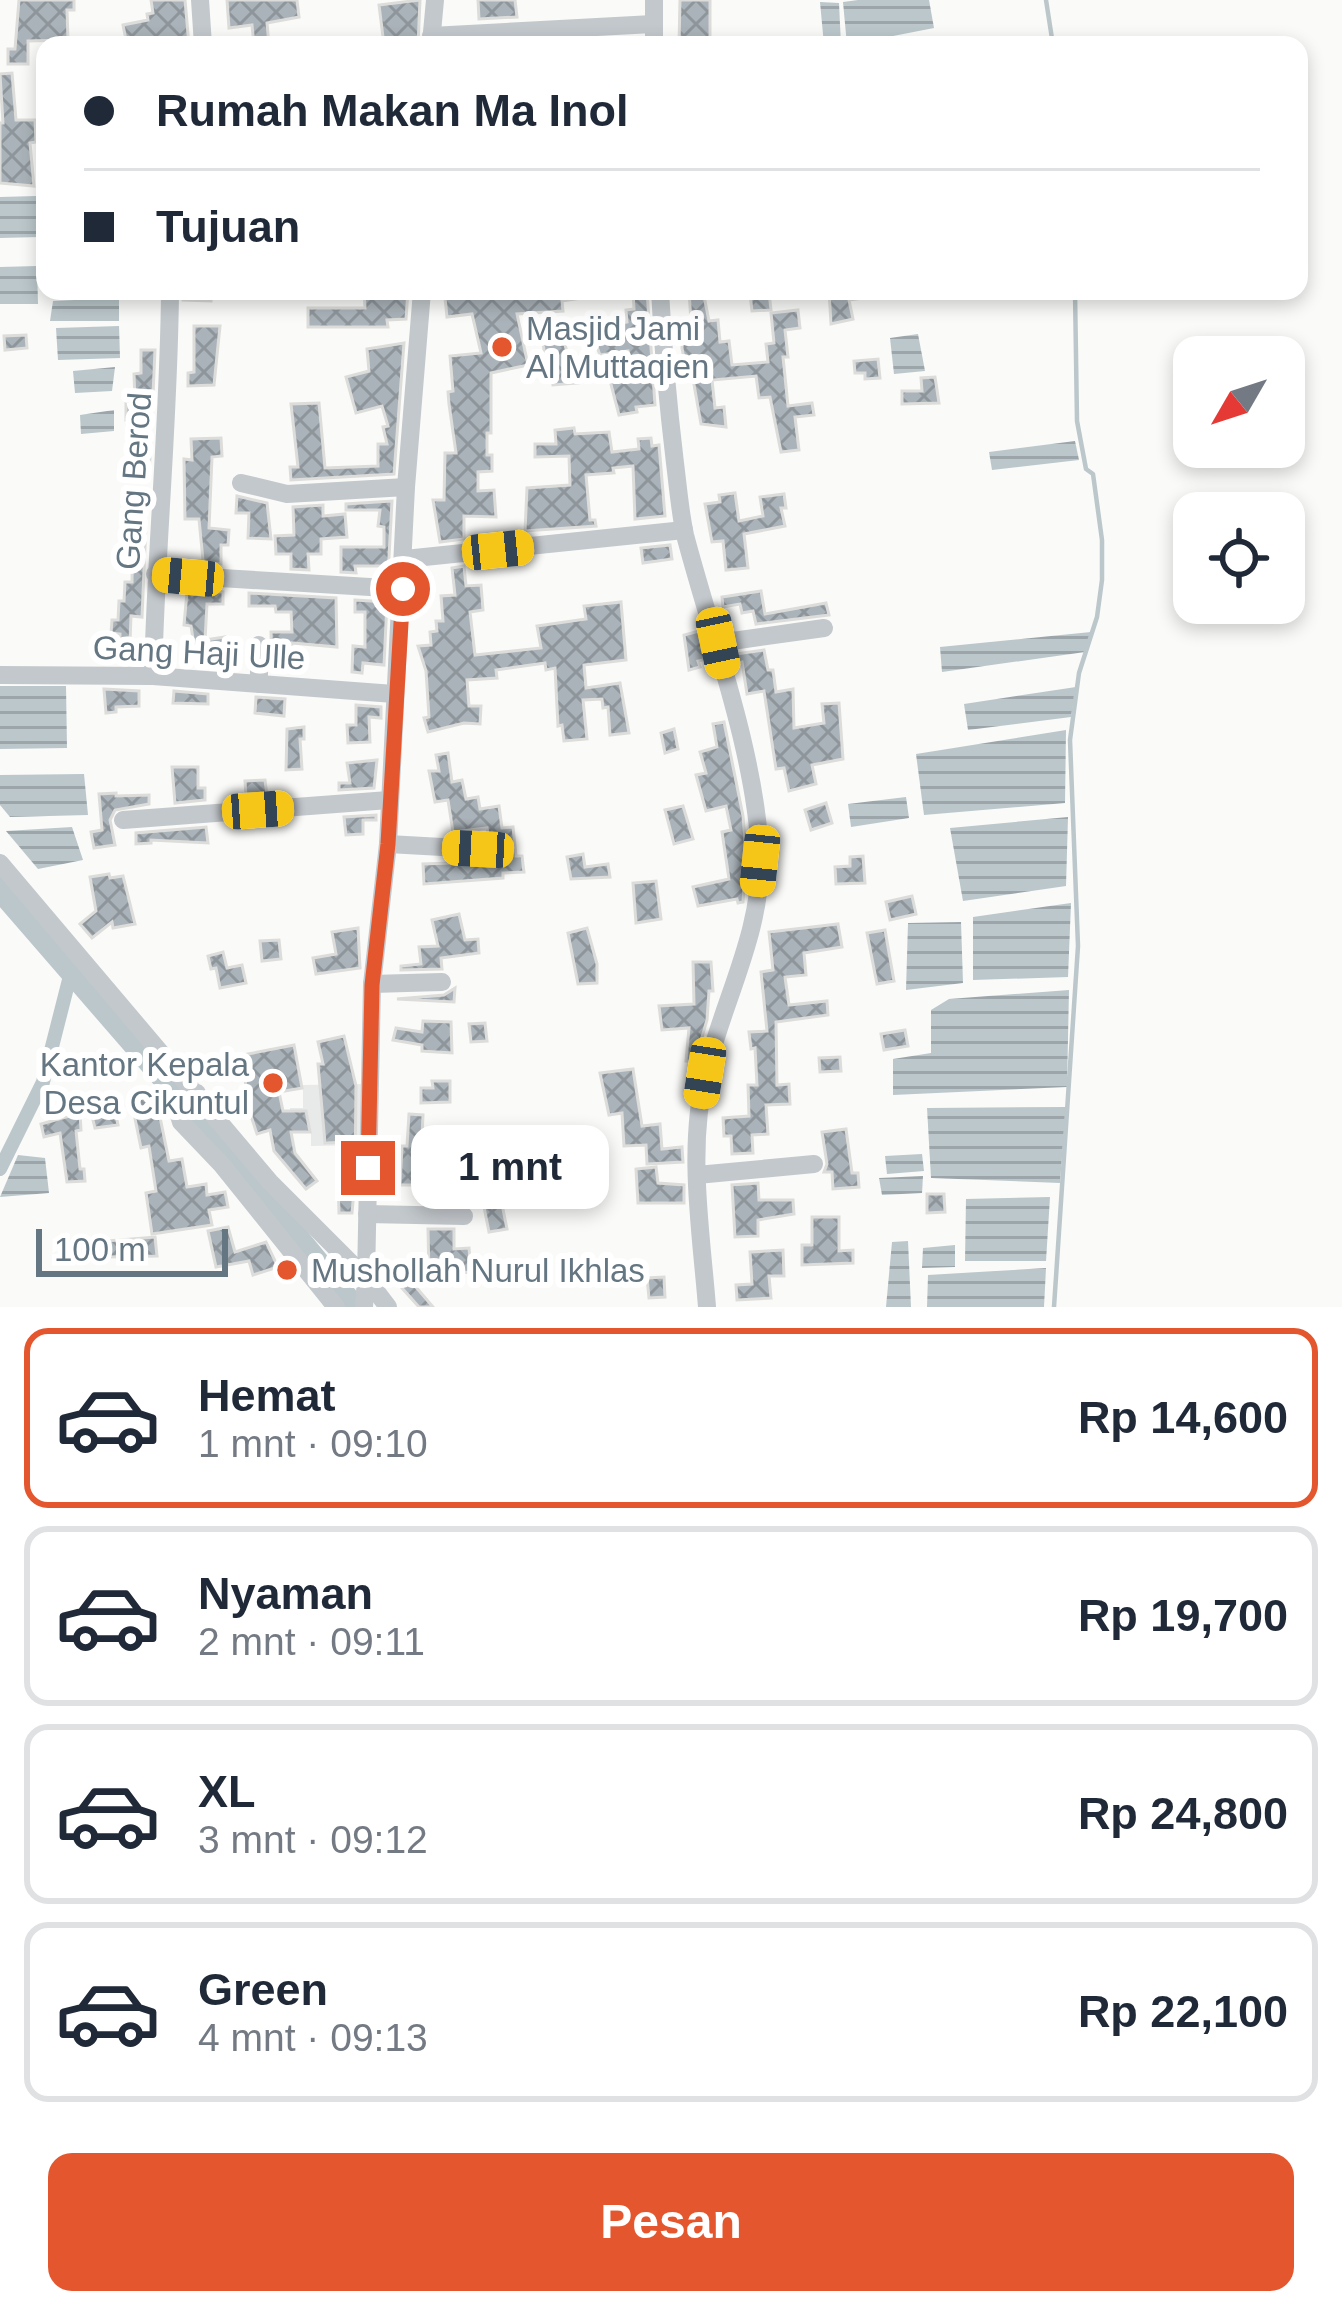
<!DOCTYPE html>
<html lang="id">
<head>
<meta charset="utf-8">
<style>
	body { margin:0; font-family:Arial,sans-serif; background:#f2f2f3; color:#1f2937; height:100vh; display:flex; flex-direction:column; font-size:45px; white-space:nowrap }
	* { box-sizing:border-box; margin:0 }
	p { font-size:39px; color:#747a83 }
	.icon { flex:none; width:66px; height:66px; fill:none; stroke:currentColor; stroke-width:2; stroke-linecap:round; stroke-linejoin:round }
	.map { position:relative; height:1307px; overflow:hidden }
	.panel { display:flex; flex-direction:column; background:#fff; flex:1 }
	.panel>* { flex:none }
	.guide { position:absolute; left:36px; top:36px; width:1272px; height:264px; border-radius:24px; box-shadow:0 6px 18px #0003; display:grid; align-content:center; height:264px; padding:0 48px; background:#fff }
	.needle { width:78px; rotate:231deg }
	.tools { position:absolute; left:1173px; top:336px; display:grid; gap:24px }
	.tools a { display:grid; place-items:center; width:132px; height:132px; border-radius:24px; background:#fff; box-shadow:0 6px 18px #0003; font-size:60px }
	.scale { position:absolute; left:36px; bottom:30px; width:192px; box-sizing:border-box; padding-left:12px; border:6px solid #657683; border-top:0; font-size:33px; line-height:42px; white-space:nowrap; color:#657683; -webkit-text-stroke:9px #fff; paint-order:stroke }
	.end { position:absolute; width:54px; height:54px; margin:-27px; border:15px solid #e4572e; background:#fff; box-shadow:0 0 0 6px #fff }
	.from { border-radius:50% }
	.bubble { position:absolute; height:84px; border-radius:24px; background:#fff; box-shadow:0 6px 18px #0003; font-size:39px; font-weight:700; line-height:84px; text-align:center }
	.car { position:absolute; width:36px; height:72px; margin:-36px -18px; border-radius:15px; box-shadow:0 0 9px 3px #0007; background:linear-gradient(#f5c518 24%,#345 0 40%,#f5c518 0 76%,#345 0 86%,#f5c518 0) }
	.guide b { display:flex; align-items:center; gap:42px; height:114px; font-size:45px }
	.guide b+b { border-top:3px solid #e0e1e3 }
	.guide i { width:30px; height:30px; background:#1f2937 }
	ul { padding:21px 0 0; list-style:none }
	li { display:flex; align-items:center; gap:36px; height:180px; margin:0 24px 18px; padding:0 24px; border:6px solid #e0e1e3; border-radius:24px }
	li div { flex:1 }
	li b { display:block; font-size:45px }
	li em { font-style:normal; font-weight:700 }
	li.on { border-color:#e4572e }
	li>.icon { width:108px; height:108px; stroke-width:1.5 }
	.button { display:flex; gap:24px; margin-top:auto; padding:24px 48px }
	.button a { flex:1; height:138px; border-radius:24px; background:#e4572e; color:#fff; font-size:48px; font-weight:700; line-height:138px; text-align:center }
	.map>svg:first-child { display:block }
	.built { fill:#e8e9e9 }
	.water { fill:url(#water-rules) }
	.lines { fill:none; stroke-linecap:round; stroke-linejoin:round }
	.stream { stroke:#bbc7cb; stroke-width:4.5 }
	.canal { stroke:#bbc7cb; stroke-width:14 }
	.river { stroke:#bbc7cb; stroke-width:24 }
	.building { fill:url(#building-cross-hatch); stroke:#dcdcda; stroke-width:3 }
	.minor { stroke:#c3c8cc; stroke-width:18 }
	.route { stroke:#e4572e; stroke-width:15 }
	.poi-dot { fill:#e4572e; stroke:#fff; stroke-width:4.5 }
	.labels { text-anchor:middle; stroke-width:12; stroke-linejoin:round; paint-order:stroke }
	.poi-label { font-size:33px; fill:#657683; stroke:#fff; text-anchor:start }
	.street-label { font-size:33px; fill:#657683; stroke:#fff }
</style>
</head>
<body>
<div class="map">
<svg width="1342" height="1307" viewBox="0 0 1342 1307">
	<defs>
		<pattern id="water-rules" width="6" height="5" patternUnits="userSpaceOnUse" patternTransform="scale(3)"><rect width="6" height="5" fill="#bbc7cb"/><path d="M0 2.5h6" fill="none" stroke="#9ca6aa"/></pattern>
		<pattern id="building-cross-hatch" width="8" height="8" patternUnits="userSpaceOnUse" patternTransform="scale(3)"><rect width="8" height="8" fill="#aab3b9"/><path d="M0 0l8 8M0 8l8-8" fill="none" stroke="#8e969c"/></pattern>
	</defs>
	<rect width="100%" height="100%" fill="#fafaf8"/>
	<polygon class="built" points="366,1084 366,1145 311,1146 311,1132 290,1132 290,1108 303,1108 303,1085"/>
	<g class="water">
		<polygon points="858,0 929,0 934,28 847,45 843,2"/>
		<polygon points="820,2 839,3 841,45 824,45"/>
		<polygon points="36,196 40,237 0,238 0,197"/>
		<polygon points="37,266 38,304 0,304 0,267"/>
		<polygon points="119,298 119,321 50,321 53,301"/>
		<polygon points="119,326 120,358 58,360 56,328"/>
		<polygon points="918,334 925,371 894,374 890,338"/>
		<polygon points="115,367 112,391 75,393 73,371"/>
		<polygon points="114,410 114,431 81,434 80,415"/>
		<polygon points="1075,441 1079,460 992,470 989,452"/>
		<polygon points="1091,632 1085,652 942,672 940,647"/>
		<polygon points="0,686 66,686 67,748 0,749"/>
		<polygon points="1076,687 1071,717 968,730 964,704"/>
		<polygon points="1066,730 1065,803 924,815 916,754"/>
		<polygon points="84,774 88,815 10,817 0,805 0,775"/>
		<polygon points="906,797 909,818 851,827 848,804"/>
		<polygon points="1068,817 1066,886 963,901 950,828"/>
		<polygon points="72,827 83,860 38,869 6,831"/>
		<polygon points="1071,903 1068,977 973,980 973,917"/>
		<polygon points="961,922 963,983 906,990 908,923"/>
		<polygon points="1069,990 1067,1087 893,1095 893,1059 931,1053 931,1010 949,999"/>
		<polygon points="1066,1107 1060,1183 931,1178 927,1108"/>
		<polygon points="922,1154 924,1171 887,1174 885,1156"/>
		<polygon points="18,1155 45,1158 49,1193 0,1197"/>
		<polygon points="923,1176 922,1193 882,1195 879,1178"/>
		<polygon points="1050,1197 1046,1261 965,1261 966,1199"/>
		<polygon points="908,1241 911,1307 886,1307 892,1242"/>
		<polygon points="955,1245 955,1267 922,1268 923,1248"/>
		<polygon points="1046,1268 1044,1307 927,1307 928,1275"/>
	</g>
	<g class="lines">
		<g class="stream">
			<polyline points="1046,0 1053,45"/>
			<polyline points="1054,1307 1078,946 1070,740 1079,673 1097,617 1102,580 1102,540 1093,474 1086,469 1077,421 1075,291"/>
		</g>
		<polyline class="canal" points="0,1169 43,1082 71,972"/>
		<polyline class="river" points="0,889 196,1115 354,1307"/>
	</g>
	<g class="building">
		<polygon points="19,0 74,0 74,10 67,10 68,40 28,41 28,64 8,64 8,49 15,49"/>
		<polygon points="151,0 185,0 189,45 151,45 150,41 127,45 123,25 148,20 147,14 153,13"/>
		<polygon points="227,0 297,0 299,17 267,23 269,45 254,45 252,25 229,28"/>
		<polygon points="420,0 418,45 384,45 379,5"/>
		<polygon points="478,0 515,0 517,17 479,19"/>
		<polygon points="680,0 710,0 710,45 679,45"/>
		<polygon points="12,73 16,120 35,120 36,142 30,143 34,186 0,183 0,123 3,123 0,74"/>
		<polygon points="183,291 212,291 211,301 183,300"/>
		<polygon points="364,291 408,291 406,319 387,320 388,327 308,327 308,308 365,308"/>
		<polygon points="513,291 587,291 588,297 562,301 563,311 517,314 528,365 491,373 491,433 487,433 487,455 492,455 492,471 478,472 478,491 494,490 496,517 464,516 464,539 440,542 433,500 444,500 445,453 456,453 449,404 448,392 453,391 450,356 481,353 472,314 447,317 445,298"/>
		<polygon points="633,291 647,291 655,405 636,407 637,412 619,415 608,373 631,369 628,351 600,355 590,328 627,322 626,310 634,309"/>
		<polygon points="689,291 703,291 709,321 718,320 720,342 729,341 732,365 768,362 766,344 774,343 771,313 798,310 800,328 785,330 788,357 783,357 788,406 812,403 814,415 795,417 799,450 781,452 770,397 759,398 756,376 712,380 715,408 724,407 726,427 701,424 693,379 688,380 682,348 682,323 691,322"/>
		<polygon points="829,291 871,291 871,297 849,300 853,319 831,324"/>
		<polygon points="769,292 771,310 752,311 750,294"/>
		<polygon points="194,326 220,326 214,385 188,386 188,373 194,372"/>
		<polygon points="562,334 570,363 576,363 578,383 553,385 551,363 546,363 542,337"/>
		<polygon points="26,335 27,348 5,350 4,336"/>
		<polygon points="404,343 394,474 291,480 290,467 298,467 291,404 319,403 325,468 378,466 378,444 387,444 383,427 388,426 382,406 356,413 346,377 369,371 367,349"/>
		<polygon points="141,350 155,350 152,417 126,420 126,401 135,401 134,374 141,373"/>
		<polygon points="878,359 880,378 865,379 865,373 855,373 854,361"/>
		<polygon points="935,377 939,403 902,404 902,391 922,391 921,378"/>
		<polygon points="574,428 575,434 609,432 612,452 639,449 638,439 651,438 652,446 659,445 665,516 635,519 633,466 613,468 614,473 586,475 590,520 595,520 596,526 525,531 527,488 570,485 569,456 535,457 535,444 556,444 555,430"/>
		<polygon points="137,436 151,436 149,476 131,475 131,457 137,457"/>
		<polygon points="221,438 222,456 212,457 209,528 229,530 228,545 221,545 221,564 199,563 203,560 199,519 185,519 184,459 192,460 191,439"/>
		<polygon points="735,493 739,521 763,516 760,497 784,494 786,508 781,508 785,526 744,534 748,568 726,570 723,541 712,542 705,504 720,502 719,495"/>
		<polygon points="237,496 267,503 271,539 248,538 249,513 236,513"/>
		<polygon points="392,501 388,575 386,566 355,566 356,573 341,572 341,547 384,547 384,527 378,526 380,510 346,510 346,504"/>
		<polygon points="323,505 323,516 345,514 347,537 321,539 321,554 308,554 309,570 291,569 291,554 276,554 275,536 294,535 293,507"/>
		<polygon points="133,523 146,524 142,617 131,616 130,641 141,641 140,660 119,659 120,634 111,633 112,620 118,620 119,601 124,601 125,582 132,582"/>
		<polygon points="670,545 672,559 643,563 641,548"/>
		<polygon points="464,566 466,586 481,585 483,610 470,612 475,655 541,648 537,626 586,619 584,606 621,602 626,660 584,665 586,688 620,683 629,733 610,735 608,707 603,708 602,699 583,700 587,739 564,741 562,725 558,726 555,668 546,670 545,663 496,670 497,678 467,680 469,706 481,706 480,724 464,723 428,732 424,718 429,717 426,671 418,646 431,645 430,632 437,631 436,621 443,621 441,596 455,595 452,568"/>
		<polygon points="197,590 223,592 223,604 207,604 205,640 225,637 229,658 211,661 210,655 196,657 191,626 184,625 187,592"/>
		<polygon points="761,591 765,614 826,603 829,615 756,624 753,611 742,613 740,604 723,607 722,597"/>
		<polygon points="249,593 336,598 337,647 292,643 290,671 272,671 271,632 292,632 291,612 276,612 275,606 249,606"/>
		<polygon points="355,600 387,602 384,665 363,663 362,673 352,672 353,646 365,647 365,612 355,612"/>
		<polygon points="699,631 707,659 698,661 700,667 689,670 684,635"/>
		<polygon points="764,650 768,670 773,670 776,692 793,689 794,728 824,723 822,704 839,703 843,759 812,765 816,784 789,791 784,768 776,769 764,691 747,694 742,662 738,663 736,654"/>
		<polygon points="104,689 139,691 139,706 116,707 116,712 106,713"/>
		<polygon points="174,691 208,694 208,704 173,703"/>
		<polygon points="256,697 285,699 284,716 255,713"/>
		<polygon points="356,705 381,707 381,718 369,717 370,742 348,743 347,725 356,725"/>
		<polygon points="724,722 743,816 746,853 743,902 738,903 737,899 698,906 693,887 729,879 722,832 731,830 726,806 706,811 696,775 706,773 700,752 717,747 713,724"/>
		<polygon points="304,727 304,739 300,739 302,769 286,770 287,729"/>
		<polygon points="674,729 678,749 665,753 661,733"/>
		<polygon points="448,753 452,782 462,780 466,799 478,797 480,809 499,806 502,828 513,827 516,856 522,856 524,872 503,873 503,878 424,884 423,864 478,862 487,859 491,851 487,828 453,832 448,800 435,802 429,771 439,771 436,755"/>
		<polygon points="377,760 374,788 339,790 339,783 350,783 347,763"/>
		<polygon points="172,767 198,767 198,788 205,788 205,800 175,803"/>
		<polygon points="265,780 267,796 246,797 245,781"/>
		<polygon points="116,793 116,796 149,795 149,804 115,810 110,820 115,845 94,848 91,832 102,830 99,794"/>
		<polygon points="826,803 832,823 811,830 805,810"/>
		<polygon points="683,806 693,839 674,844 665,810"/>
		<polygon points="376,815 376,820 363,820 363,834 346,835 344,817"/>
		<polygon points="206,827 208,843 151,840 151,843 136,844 136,833"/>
		<polygon points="583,854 585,867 608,864 610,877 571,879 567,857"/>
		<polygon points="863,856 865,883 836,884 835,867 850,866 850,857"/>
		<polygon points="109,874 110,878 123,876 135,924 113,928 112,922 92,938 80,924 96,911 90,877"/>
		<polygon points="656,881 661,919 636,923 633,883"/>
		<polygon points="912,896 916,914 890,920 886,902"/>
		<polygon points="459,914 465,940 478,939 479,953 441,958 442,969 401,970 401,966 421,964 419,947 438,946 432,920"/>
		<polygon points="838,924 842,947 804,953 806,975 785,977 789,1005 827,1001 828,1015 776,1022 777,1085 789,1084 790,1104 766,1105 768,1134 752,1135 753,1153 732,1154 731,1136 724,1136 723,1118 749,1116 748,1085 757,1085 755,1048 751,1049 749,1032 767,1031 761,972 773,970 769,932"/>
		<polygon points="358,928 360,968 316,974 313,958 336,954 332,932"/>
		<polygon points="587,928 597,964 597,983 578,984 568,933"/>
		<polygon points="885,930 894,981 877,984 867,933"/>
		<polygon points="279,940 281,959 262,961 260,941"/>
		<polygon points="223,952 227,968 242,965 246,983 220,988 216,968 211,969 208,956"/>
		<polygon points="693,962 711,962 713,991 709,991 707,1020 695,1061 686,1061 689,1028 662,1030 659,1006 694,1004"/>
		<polygon points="455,988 454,1002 397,999 444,995"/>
		<polygon points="423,1021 451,1022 452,1053 422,1051 422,1045 393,1040 396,1028 422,1032"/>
		<polygon points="485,1023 487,1041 471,1042 469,1024"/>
		<polygon points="905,1030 908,1046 884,1050 881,1034"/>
		<polygon points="344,1036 356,1086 355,1173 352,1173 350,1142 325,1143 318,1064 323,1064 318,1042"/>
		<polygon points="294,1045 302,1088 279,1092 283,1111 306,1111 310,1132 291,1132 295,1153 317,1181 306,1189 274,1151 270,1130 257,1134 248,1107 245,1078 248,1077 243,1055"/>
		<polygon points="840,1057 841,1071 820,1072 819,1058"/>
		<polygon points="633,1069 642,1126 660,1124 662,1149 682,1147 683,1162 647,1164 646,1145 624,1146 622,1113 609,1115 600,1073"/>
		<polygon points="432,1081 450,1081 450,1102 421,1103 421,1088 433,1088"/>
		<polygon points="154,1088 169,1161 182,1159 187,1187 206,1184 207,1195 225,1192 228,1207 209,1210 212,1225 152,1234 146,1193 156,1191 149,1146 141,1148 130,1094"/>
		<polygon points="114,1105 118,1125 95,1128 90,1108"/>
		<polygon points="80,1113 81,1130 76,1131 80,1169 84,1169 85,1181 67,1182 60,1133 44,1137 41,1124"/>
		<polygon points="409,1114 423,1115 422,1137 442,1138 442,1165 413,1164 413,1185 400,1185 402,1146 407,1146"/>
		<polygon points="846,1129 852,1173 858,1173 859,1187 833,1189 832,1172 824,1172 827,1164 822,1132"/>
		<polygon points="604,1142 606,1163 586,1165 584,1144"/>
		<polygon points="656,1167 658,1183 684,1185 684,1203 638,1203 636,1169"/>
		<polygon points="338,1180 355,1180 352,1213 339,1213"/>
		<polygon points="758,1183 759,1200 793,1200 794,1214 758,1220 758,1236 735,1237 732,1185"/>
		<polygon points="927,1194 944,1194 945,1212 927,1213"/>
		<polygon points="502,1204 507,1229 489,1232 484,1207"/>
		<polygon points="812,1217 839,1217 839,1251 853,1250 853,1263 802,1265 802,1245 812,1245"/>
		<polygon points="228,1227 235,1252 266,1242 278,1267 253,1275 249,1261 216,1267 208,1231"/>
		<polygon points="428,1229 454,1229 454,1249 469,1248 471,1272 429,1275"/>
		<polygon points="155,1237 157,1256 108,1257 106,1241"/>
		<polygon points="783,1250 784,1276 769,1276 771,1298 737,1300 736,1285 752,1284 750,1252"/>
		<polygon points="425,1275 426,1285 415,1286 433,1307 419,1307 402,1288 409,1277"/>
		<polygon points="664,1277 665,1297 649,1298 647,1278"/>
	</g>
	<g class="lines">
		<g class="minor">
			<polyline points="200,0 203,45"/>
			<polyline points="654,0 654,45"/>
			<polyline points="431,36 653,24"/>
			<polyline points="431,43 435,0"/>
			<path d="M 660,291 C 663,349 668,405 675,463 C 678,487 680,512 685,535 C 711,634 755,751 760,853 C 763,931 724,998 706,1072 C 687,1148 701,1230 707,1307"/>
			<polyline points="241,483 287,494 406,487"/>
			<polyline points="405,559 684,530"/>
			<polyline points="155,574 403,589"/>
			<polyline points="718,643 824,628"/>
			<polyline points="0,675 153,676 394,694"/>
			<path d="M 153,676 C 156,547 169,420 170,291"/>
			<polyline points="259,684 259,645"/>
			<polyline points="123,820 389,800"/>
			<polyline points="388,844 478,849"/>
			<polyline points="0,863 270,1182 366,1278 364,1307"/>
			<polyline points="372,984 442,982"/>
			<polyline points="197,1093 177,1109 181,1122 222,1165 336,1307"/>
			<polyline points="697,1175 814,1164"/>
			<polyline points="367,1214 464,1216"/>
			<polyline points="388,1307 366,1278 372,984 388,844 406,487 422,291"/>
		</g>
	</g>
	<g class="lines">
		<polyline class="route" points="368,1168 372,985 388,844 403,589"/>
	</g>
	<g class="poi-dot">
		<circle cx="502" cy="347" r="12"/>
		<circle cx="273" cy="1083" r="12"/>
		<circle cx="287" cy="1270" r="12"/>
	</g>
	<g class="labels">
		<g class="poi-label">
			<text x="526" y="340">Masjid Jami<tspan x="526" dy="38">Al Muttaqien</tspan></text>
			<text x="249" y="1076" text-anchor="end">Kantor Kepala<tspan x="249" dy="38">Desa Cikuntul</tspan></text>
			<text x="311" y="1282">Mushollah Nurul Ikhlas</text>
		</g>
		<g class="street-label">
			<text transform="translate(133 481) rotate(-86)" y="12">Gang Berod</text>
			<text transform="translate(199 652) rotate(3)" y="12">Gang Haji Ulle</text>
		</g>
	</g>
</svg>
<div class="tools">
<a><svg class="needle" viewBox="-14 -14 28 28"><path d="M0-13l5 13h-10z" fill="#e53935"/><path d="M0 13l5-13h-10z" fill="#747a83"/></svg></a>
<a><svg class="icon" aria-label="locate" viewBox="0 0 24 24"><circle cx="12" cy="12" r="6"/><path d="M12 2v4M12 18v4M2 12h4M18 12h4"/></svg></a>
</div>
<div class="scale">100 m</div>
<i class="end from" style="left:403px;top:589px"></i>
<i class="end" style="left:368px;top:1168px"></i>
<div class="bubble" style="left:411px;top:1125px;width:198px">1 mnt</div>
<i class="car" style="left:498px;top:550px;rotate:84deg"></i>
<i class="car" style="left:188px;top:577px;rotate:275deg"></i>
<i class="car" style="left:718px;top:643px;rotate:168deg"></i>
<i class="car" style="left:258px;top:810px;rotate:86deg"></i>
<i class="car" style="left:478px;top:849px;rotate:273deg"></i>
<i class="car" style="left:760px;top:861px;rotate:186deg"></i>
<i class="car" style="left:705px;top:1073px;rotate:189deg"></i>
<div class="guide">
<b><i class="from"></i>Rumah Makan Ma Inol</b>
<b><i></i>Tujuan</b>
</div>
</div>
<section class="panel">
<ul>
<li class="on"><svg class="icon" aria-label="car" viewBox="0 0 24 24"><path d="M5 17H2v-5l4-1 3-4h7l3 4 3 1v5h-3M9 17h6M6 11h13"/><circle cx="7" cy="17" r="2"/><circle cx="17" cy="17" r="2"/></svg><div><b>Hemat</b><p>1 mnt · 09:10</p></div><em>Rp 14,600</em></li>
<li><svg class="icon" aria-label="car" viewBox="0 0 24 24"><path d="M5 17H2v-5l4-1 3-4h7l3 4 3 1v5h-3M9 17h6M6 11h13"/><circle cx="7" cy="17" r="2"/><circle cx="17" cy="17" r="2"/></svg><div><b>Nyaman</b><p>2 mnt · 09:11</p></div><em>Rp 19,700</em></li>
<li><svg class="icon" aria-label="car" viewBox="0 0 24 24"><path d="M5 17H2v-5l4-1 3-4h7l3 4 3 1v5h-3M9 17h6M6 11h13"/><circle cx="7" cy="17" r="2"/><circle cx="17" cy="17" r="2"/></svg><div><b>XL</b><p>3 mnt · 09:12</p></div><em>Rp 24,800</em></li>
<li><svg class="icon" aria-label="car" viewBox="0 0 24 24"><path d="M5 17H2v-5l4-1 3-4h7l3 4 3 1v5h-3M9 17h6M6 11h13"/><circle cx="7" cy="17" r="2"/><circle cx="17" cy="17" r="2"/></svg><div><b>Green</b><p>4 mnt · 09:13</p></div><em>Rp 22,100</em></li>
</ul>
<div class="button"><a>Pesan</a></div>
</section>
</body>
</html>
